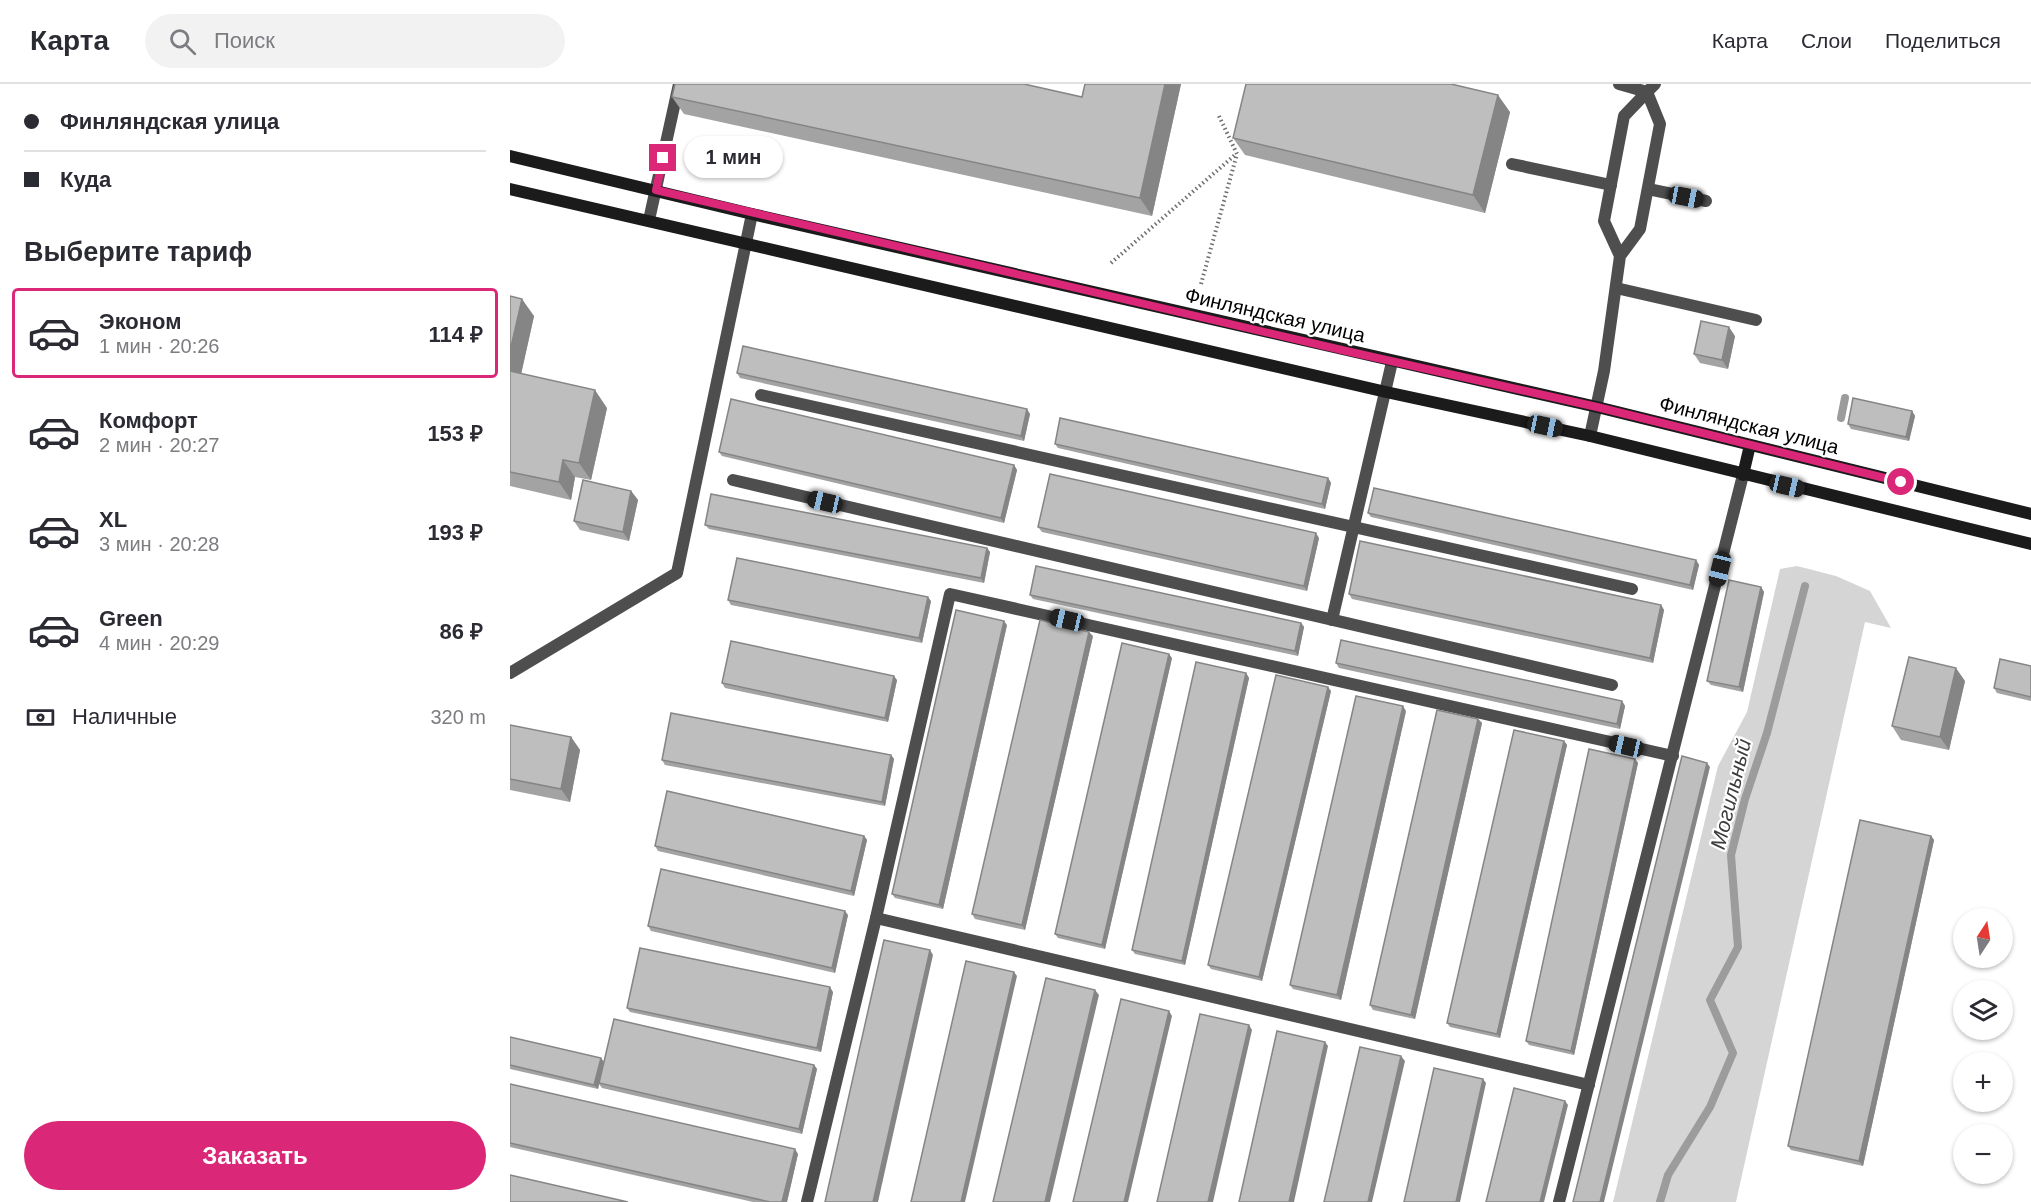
<!DOCTYPE html>
<html lang="ru">
<head>
<meta charset="utf-8">
<style>
	body { margin:0; font-family:Arial,sans-serif; background:#f2f2f3; color:#2b2b33; height:100vh; display:flex; flex-direction:column; font-size:22px; white-space:nowrap }
	* { box-sizing:border-box; margin:0 }
	p { font-size:20px; color:#7c7c81 }
	.icon { flex:none; width:33px; height:33px; fill:none; stroke:currentColor; stroke-width:2; stroke-linecap:round; stroke-linejoin:round }
	.map { position:relative; flex:1; overflow:hidden }
	.side { display:flex; flex-direction:column; background:#fff; width:510px }
	.side>* { flex:none }
	.banner { display:grid; align-content:center; height:132px; padding:0 24px; background:#fff }
	.needle { width:39px; rotate:12deg }
	.tools { position:absolute; left:1443px; top:824px; display:grid; gap:12px }
	.tools a { display:grid; place-items:center; width:60px; height:60px; border-radius:50%; background:#fff; box-shadow:0 2px 4px #0004; font-size:30px }
	.end { position:absolute; width:27px; height:27px; margin:-14px; border:8px solid #db2777; background:#fff; box-shadow:0 0 0 3px #fff }
	.from { border-radius:50% }
	.bubble { position:absolute; height:42px; border-radius:21px; background:#fff; box-shadow:0 2px 4px #0004; font-size:20px; font-weight:700; line-height:42px; text-align:center }
	.car { position:absolute; width:18px; height:36px; margin:-18px -9px; border-radius:8px; box-shadow:0 0 4px 2px #0007; background:linear-gradient(#222 24%,#8ab4d8 0 40%,#222 0 76%,#8ab4d8 0 86%,#222 0) }
	.banner b { display:flex; align-items:center; gap:21px; height:57px; font-size:22px }
	.banner b+b { border-top:2px solid #e1e1e2 }
	.banner i { width:15px; height:15px; background:#2b2b33 }
	ul { padding:0; list-style:none }
	li { display:flex; align-items:center; gap:18px; height:90px; margin:0 12px 9px; padding:0 12px; border:3px solid transparent; border-radius:6px }
	li div { flex:1 }
	li b { display:block; font-size:22px }
	li em { font-style:normal; font-weight:700 }
	li.on { border-color:#db2777 }
	li>.icon { width:54px; height:54px; stroke-width:1.5 }
	h2 { padding:0 24px; font-size:27px; line-height:72px }
	.pay { display:flex; align-items:center; gap:15px; height:66px; padding:0 24px; font-size:22px }
	.pay p { margin-inline-start:auto }
	.cta { display:flex; gap:12px; margin-top:auto; padding:12px 24px }
	.cta a { flex:1; height:69px; border-radius:36px; background:#db2777; color:#fff; font-size:24px; font-weight:700; line-height:69px; text-align:center }
	header { display:flex; align-items:center; gap:36px; box-sizing:border-box; height:84px; padding:0 30px; background:#fff; border-bottom:2px solid #e1e1e2 }
	header strong { font-size:28px }
	nav { display:flex; gap:33px; margin-inline-start:auto; font-size:21px }
	.search { width:420px; height:54px; background:#f2f2f3; display:flex; align-items:center; gap:15px; box-sizing:border-box; padding:0 21px; border-radius:33px; color:#7c7c81; font-size:22px }
	main { display:flex; flex:1; min-height:0 }
	.map>svg:first-child { display:block }
	.green { fill:#d5d5d5 }
	.lines { fill:none; stroke-linecap:round; stroke-linejoin:round }
	.stream { stroke:#9c9c9c; stroke-width:8 }
	.path { stroke:#707070; stroke-width:4; stroke-dasharray:1.5 3; stroke-linecap:butt }
	.lane { stroke:#4e4e4e; stroke-width:12 }
	.secondary { stroke:#1b1b1b; stroke-width:12 }
	.wall { fill:#a3a3a3 }
	.shaded-wall { fill:#858585 }
	.building { fill:#bebebe; stroke:#858585; stroke-width:1.5 }
	.route { stroke:#db2777; stroke-width:8 }
	.labels { text-anchor:middle; stroke-width:4.5; stroke-linejoin:round; paint-order:stroke }
	.street-label { font-size:20px; fill:#000; stroke:#fff }
	.water-label { font-size:21px; font-style:italic; fill:#3d3d3d; stroke:#fff }
</style>
</head>
<body>
<header>
<strong>Карта</strong>
<div class="search"><svg class="icon" aria-label="search" viewBox="0 0 24 24"><circle cx="10" cy="10" r="6"/><path d="M15 15l6 6"/></svg>Поиск</div>
<nav><a>Карта</a><a>Слои</a><a>Поделиться</a></nav>
</header>
<main>
<section class="side">
<div class="banner">
<b><i class="from"></i>Финляндская улица</b>
<b><i></i>Куда</b>
</div>
<h2>Выберите тариф</h2>
<ul>
<li class="on"><svg class="icon" aria-label="car" viewBox="0 0 24 24"><path d="M5 17H2v-5l4-1 3-4h7l3 4 3 1v5h-3M9 17h6M6 11h13"/><circle cx="7" cy="17" r="2"/><circle cx="17" cy="17" r="2"/></svg><div><b>Эконом</b><p>1 мин · 20:26</p></div><em>114 ₽</em></li>
<li><svg class="icon" aria-label="car" viewBox="0 0 24 24"><path d="M5 17H2v-5l4-1 3-4h7l3 4 3 1v5h-3M9 17h6M6 11h13"/><circle cx="7" cy="17" r="2"/><circle cx="17" cy="17" r="2"/></svg><div><b>Комфорт</b><p>2 мин · 20:27</p></div><em>153 ₽</em></li>
<li><svg class="icon" aria-label="car" viewBox="0 0 24 24"><path d="M5 17H2v-5l4-1 3-4h7l3 4 3 1v5h-3M9 17h6M6 11h13"/><circle cx="7" cy="17" r="2"/><circle cx="17" cy="17" r="2"/></svg><div><b>XL</b><p>3 мин · 20:28</p></div><em>193 ₽</em></li>
<li><svg class="icon" aria-label="car" viewBox="0 0 24 24"><path d="M5 17H2v-5l4-1 3-4h7l3 4 3 1v5h-3M9 17h6M6 11h13"/><circle cx="7" cy="17" r="2"/><circle cx="17" cy="17" r="2"/></svg><div><b>Green</b><p>4 мин · 20:29</p></div><em>86 ₽</em></li>
</ul>
<div class="pay"><svg class="icon" aria-label="cash" viewBox="0 0 24 24"><path d="M3 7h18v10H3z"/><circle cx="12" cy="12" r="2"/></svg>Наличные<p>320 m</p></div>
<div class="cta"><a>Заказать</a></div>
</section>
<div class="map">
<svg width="1521" height="1118" viewBox="0 0 1521 1118">
	<rect width="100%" height="100%" fill="#fff"/>
	<polygon class="green" points="1287,482 1326,492 1360,507 1381,544 1355,538 1226,1118 1103,1118 1208,682 1237,628 1270,485"/>
	<g class="lines">
		<g class="stream">
			<polyline points="1331,334 1335,314"/>
			<polyline points="1150,1118 1158,1091 1200,1023 1223,969 1200,916 1228,863 1221,771 1235,715 1257,649 1295,502"/>
		</g>
		<g class="path">
			<polyline points="601,179 725,71"/>
			<polyline points="691,200 727,70 709,32"/>
		</g>
		<g class="lane">
			<polyline points="1109,0 1137,8 1145,0"/>
			<polyline points="1002,80 1101,101"/>
			<polyline points="1138,105 1196,117"/>
			<polyline points="139,136 169,0"/>
			<polyline points="1106,204 1246,236"/>
			<polyline points="251,311 1122,505"/>
			<polyline points="1080,352 1094,287 1110,172 1130,145 1150,40 1137,8 1114,32 1094,137 1110,172"/>
			<polyline points="223,396 1102,601"/>
			<polyline points="822,536 882,278"/>
			<polyline points="0,589 167,489 242,130"/>
			<polyline points="366,834 1079,1001"/>
			<polyline points="297,1118 366,834 440,510 1163,672"/>
			<polyline points="1049,1118 1233,391"/>
		</g>
		<g class="secondary">
			<polyline points="0,72 242,130 1087,323 1521,430"/>
			<polyline points="0,105 876,308 1080,352 1521,460"/>
			<polyline points="1233,391 1240,361"/>
		</g>
	</g>
	<g class="wall">
		<polygon points="575,0 671,0 642,132 174,30 162,13 572,13"/>
		<polygon points="1000,28 975,129 735,71 723,54"/>
		<polygon points="0,212 24,232 11,290 97,324 81,396 65,393 61,416 0,402"/>
		<polygon points="1225,252 1218,285 1190,279 1184,270"/>
		<polygon points="227,289 520,330 514,357 230,294"/>
		<polygon points="1402,327 1405,332 1399,357 1341,345 1338,340"/>
		<polygon points="545,360 818,394 821,399 815,425 548,364"/>
		<polygon points="209,368 504,381 507,386 494,439 212,372"/>
		<polygon points="121,407 128,416 119,457 70,446 64,437"/>
		<polygon points="858,429 1186,476 1189,481 1183,506 861,433"/>
		<polygon points="195,441 477,464 480,468 474,499 199,445"/>
		<polygon points="528,443 809,454 797,507 532,448"/>
		<polygon points="1251,503 1254,508 1233,608 1201,601 1197,597"/>
		<polygon points="839,510 1151,521 1154,526 1143,579 842,515"/>
		<polygon points="520,511 791,539 794,543 788,572 523,515"/>
		<polygon points="218,516 421,517 412,559 221,521"/>
		<polygon points="497,541 433,825 385,814 382,810"/>
		<polygon points="583,552 515,846 465,835 462,830"/>
		<polygon points="662,574 595,865 548,854 545,850"/>
		<polygon points="826,579 1112,617 1115,622 1110,645 829,584"/>
		<polygon points="1521,582 1521,617 1487,609 1484,604"/>
		<polygon points="736,589 739,594 675,881 625,870 622,866"/>
		<polygon points="387,596 378,638 215,604 212,599"/>
		<polygon points="1455,597 1439,666 1391,656 1382,642"/>
		<polygon points="821,607 752,897 701,885 698,881"/>
		<polygon points="896,627 831,916 783,905 780,901"/>
		<polygon points="968,635 972,639 905,935 863,926 860,921"/>
		<polygon points="0,641 61,653 70,666 60,718 0,706"/>
		<polygon points="1054,657 1057,661 990,954 940,943 937,939"/>
		<polygon points="381,671 384,675 375,722 155,681 152,676"/>
		<polygon points="1125,675 1128,679 1064,971 1019,961 1016,957"/>
		<polygon points="354,752 357,756 344,812 148,767 145,762"/>
		<polygon points="1421,752 1424,756 1353,1082 1281,1066 1278,1062"/>
		<polygon points="338,831 325,889 141,847 138,842"/>
		<polygon points="323,908 311,968 120,928 117,924"/>
		<polygon points="0,953 94,978 304,981 307,985 292,1050 92,1004 89,1000 88,1005 0,985"/>
		<polygon points="0,1000 288,1070 277,1118 243,1118 0,1063"/>
	</g>
	<g class="shaded-wall">
		<polygon points="655,0 671,0 642,132 630,114"/>
		<polygon points="988,11 1000,28 975,129 963,111"/>
		<polygon points="12,215 24,232 8,304 0,292 0,267"/>
		<polygon points="1219,243 1225,252 1218,285 1212,276"/>
		<polygon points="85,306 97,324 81,396 69,379"/>
		<polygon points="517,325 520,330 514,357 511,352"/>
		<polygon points="1402,327 1405,332 1399,357 1396,353"/>
		<polygon points="53,376 65,393 61,416 49,398"/>
		<polygon points="504,381 507,386 494,439 491,434"/>
		<polygon points="818,394 821,399 815,425 812,420"/>
		<polygon points="121,407 128,416 119,457 113,448"/>
		<polygon points="806,449 809,454 797,507 794,502"/>
		<polygon points="477,464 480,468 474,499 471,494"/>
		<polygon points="1186,476 1189,481 1183,506 1180,501"/>
		<polygon points="1251,503 1254,508 1233,608 1229,603"/>
		<polygon points="418,513 421,517 412,559 409,554"/>
		<polygon points="1151,521 1154,526 1143,579 1140,574"/>
		<polygon points="494,537 497,541 433,825 429,821"/>
		<polygon points="791,539 794,543 788,572 785,567"/>
		<polygon points="579,548 583,552 515,846 512,841"/>
		<polygon points="659,570 662,574 595,865 592,861"/>
		<polygon points="1446,584 1455,597 1439,666 1430,653"/>
		<polygon points="736,589 739,594 675,881 672,877"/>
		<polygon points="384,592 387,596 378,638 375,634"/>
		<polygon points="818,603 821,607 752,897 749,893"/>
		<polygon points="1112,617 1115,622 1110,645 1107,640"/>
		<polygon points="893,622 896,627 831,916 827,911"/>
		<polygon points="968,635 972,639 905,935 901,931"/>
		<polygon points="61,653 70,666 60,718 51,705"/>
		<polygon points="1054,657 1057,661 990,954 987,950"/>
		<polygon points="381,671 384,675 375,722 372,718"/>
		<polygon points="1125,675 1128,679 1064,971 1061,967"/>
		<polygon points="1197,679 1200,683 1094,1118 1090,1118"/>
		<polygon points="354,752 357,756 344,812 341,807"/>
		<polygon points="1421,752 1424,756 1353,1082 1349,1077"/>
		<polygon points="335,827 338,831 325,889 322,884"/>
		<polygon points="420,866 423,871 368,1118 363,1118"/>
		<polygon points="504,888 507,892 455,1118 451,1118"/>
		<polygon points="320,903 323,908 311,968 307,964"/>
		<polygon points="585,906 589,911 540,1118 535,1118"/>
		<polygon points="659,927 662,932 618,1118 614,1118"/>
		<polygon points="739,941 742,946 703,1118 698,1118"/>
		<polygon points="815,958 818,962 784,1118 779,1118"/>
		<polygon points="891,972 895,977 862,1118 858,1118"/>
		<polygon points="91,974 94,978 88,1005 84,1001"/>
		<polygon points="304,981 307,985 292,1050 289,1045"/>
		<polygon points="973,995 976,999 950,1118 946,1118"/>
		<polygon points="1055,1017 1058,1021 1034,1118 1030,1118"/>
		<polygon points="285,1065 288,1070 277,1118 272,1118"/>
	</g>
	<g class="building">
		<polygon points="165,0 514,0 572,13 575,0 655,0 630,114 162,13"/>
		<polygon points="736,0 941,0 988,11 963,111 723,54"/>
		<polygon points="0,212 12,215 0,267"/>
		<polygon points="1191,237 1219,243 1212,276 1184,270"/>
		<polygon points="233,262 517,325 511,352 227,289"/>
		<polygon points="0,287 85,306 69,379 53,376 49,398 0,388"/>
		<polygon points="1343,314 1402,327 1396,353 1338,340"/>
		<polygon points="221,315 504,381 491,434 209,368"/>
		<polygon points="550,334 818,394 812,420 545,360"/>
		<polygon points="540,390 806,449 794,502 528,443"/>
		<polygon points="73,396 121,407 113,448 64,437"/>
		<polygon points="864,404 1186,476 1180,501 858,429"/>
		<polygon points="201,410 477,464 471,494 195,441"/>
		<polygon points="850,457 1151,521 1140,574 839,510"/>
		<polygon points="227,474 418,513 409,554 218,516"/>
		<polygon points="526,482 791,539 785,567 520,511"/>
		<polygon points="1219,496 1251,503 1229,603 1197,597"/>
		<polygon points="446,526 494,537 429,821 382,810"/>
		<polygon points="530,536 579,548 512,841 462,830"/>
		<polygon points="831,556 1112,617 1107,640 826,579"/>
		<polygon points="221,557 384,592 375,634 212,599"/>
		<polygon points="612,559 659,570 592,861 545,850"/>
		<polygon points="1399,573 1446,584 1430,653 1382,642"/>
		<polygon points="1490,575 1521,582 1521,613 1484,604"/>
		<polygon points="686,578 736,589 672,877 622,866"/>
		<polygon points="766,591 818,603 749,893 698,881"/>
		<polygon points="846,612 893,622 827,911 780,901"/>
		<polygon points="927,626 968,635 901,931 860,921"/>
		<polygon points="161,629 381,671 372,718 152,676"/>
		<polygon points="0,641 61,653 51,705 0,695"/>
		<polygon points="1004,646 1054,657 987,950 937,939"/>
		<polygon points="1079,665 1125,675 1061,967 1016,957"/>
		<polygon points="1172,672 1197,679 1090,1118 1063,1118"/>
		<polygon points="157,707 354,752 341,807 145,762"/>
		<polygon points="1350,736 1421,752 1349,1077 1278,1062"/>
		<polygon points="151,785 335,827 322,884 138,842"/>
		<polygon points="374,856 420,866 363,1118 315,1118"/>
		<polygon points="130,864 320,903 307,964 117,924"/>
		<polygon points="456,877 504,888 451,1118 401,1118"/>
		<polygon points="536,894 585,906 535,1118 483,1118"/>
		<polygon points="611,915 659,927 614,1118 563,1118"/>
		<polygon points="690,930 739,941 698,1118 647,1118"/>
		<polygon points="104,935 304,981 289,1045 89,999"/>
		<polygon points="767,947 815,958 779,1118 729,1118"/>
		<polygon points="0,953 91,974 84,1001 0,981"/>
		<polygon points="850,963 891,972 858,1118 814,1118"/>
		<polygon points="924,984 973,995 946,1118 894,1118"/>
		<polygon points="0,1000 285,1065 272,1118 260,1118 0,1059"/>
		<polygon points="1004,1004 1055,1017 1030,1118 976,1118"/>
		<polygon points="0,1091 118,1118 0,1118"/>
	</g>
	<g class="lines">
		<polyline class="route" points="153,74 146,106 836,267 1087,323 1391,398"/>
	</g>
	<g class="labels">
		<g class="street-label">
			<text transform="translate(765 231) rotate(13)" y="7">Финляндская улица</text>
			<text transform="translate(1239 341) rotate(14)" y="7">Финляндская улица</text>
		</g>
		<g class="water-label">
			<text transform="translate(1221 710) rotate(-76)" y="7">Могильный</text>
		</g>
	</g>
</svg>
<div class="tools">
<a><svg class="needle" viewBox="-14 -14 28 28"><path d="M0-13l5 13h-10z" fill="#e53935"/><path d="M0 13l5-13h-10z" fill="#7c7c81"/></svg></a>
<a><svg class="icon" aria-label="layers" viewBox="0 0 24 24"><path d="M12 4l9 5-9 5-9-5zM3 14l9 5 9-5"/></svg></a>
<a>+</a>
<a>−</a>
</div>
<i class="end from" style="left:1391px;top:398px"></i>
<i class="end" style="left:153px;top:74px"></i>
<div class="bubble" style="left:174px;top:52px;width:99px">1 мин</div>
<i class="car" style="left:1176px;top:113px;rotate:101deg"></i>
<i class="car" style="left:1035px;top:342px;rotate:102deg"></i>
<i class="car" style="left:1277px;top:402px;rotate:103deg"></i>
<i class="car" style="left:315px;top:418px;rotate:283deg"></i>
<i class="car" style="left:1210px;top:485px;rotate:194deg"></i>
<i class="car" style="left:557px;top:536px;rotate:283deg"></i>
<i class="car" style="left:1116px;top:662px;rotate:283deg"></i>
</div>
</main>
</body>
</html>
